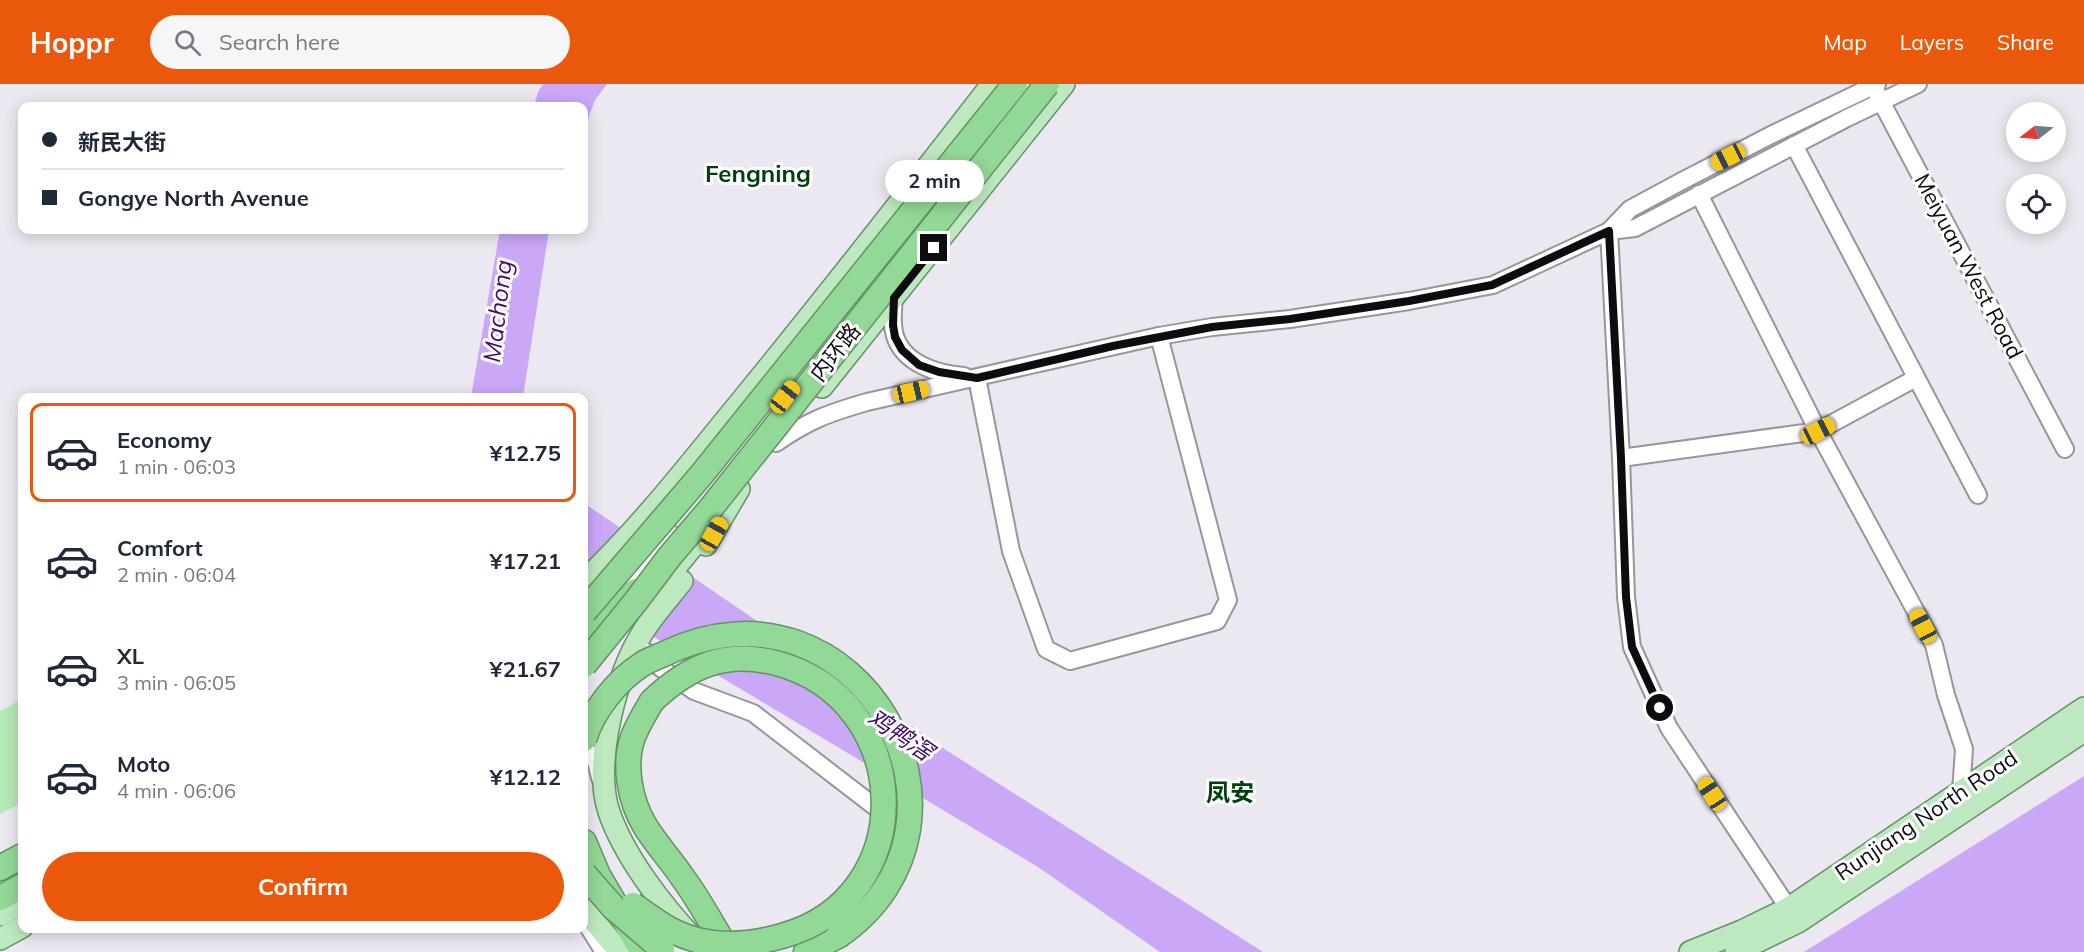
<!DOCTYPE html>
<html lang="en">
<head>
<meta charset="utf-8">
<style>
	body { margin:0; font-family:Mulish,"Noto Sans SC",sans-serif; background:#f6f6f7; color:#1f2937; height:100vh; display:flex; flex-direction:column; font-size:22px; white-space:nowrap }
	* { box-sizing:border-box; margin:0 }
	p { font-size:20px; color:#747a83 }
	.icon { flex:none; width:33px; height:33px; fill:none; stroke:currentColor; stroke-width:2; stroke-linecap:round; stroke-linejoin:round }
	.map { position:relative; flex:1; overflow:hidden }
	.side { position:absolute; left:18px; top:309px; width:570px; height:540px; display:flex; flex-direction:column; background:#fff; border-radius:12px; box-shadow:0 3px 15px #0003 }
	.side>* { flex:none }
	.banner { position:absolute; left:18px; top:18px; width:570px; height:132px; border-radius:12px; box-shadow:0 3px 15px #0003; display:grid; align-content:center; height:132px; padding:0 24px; background:#fff }
	.needle { width:39px; rotate:253deg }
	.tools { position:absolute; left:2006px; top:18px; display:grid; gap:12px }
	.tools a { display:grid; place-items:center; width:60px; height:60px; border-radius:50%; background:#fff; box-shadow:0 3px 15px #0003; font-size:30px }
	.end { position:absolute; width:27px; height:27px; margin:-14px; border:8px solid #0e0c0f; background:#fff; box-shadow:0 0 0 3px #fff }
	.from { border-radius:50% }
	.bubble { position:absolute; height:42px; border-radius:21px; background:#fff; box-shadow:0 3px 15px #0003; font-size:20px; font-weight:700; line-height:42px; text-align:center }
	.car { position:absolute; width:18px; height:36px; margin:-18px -9px; border-radius:8px; box-shadow:0 0 4px 2px #0007; background:linear-gradient(#f5c518 24%,#345 0 40%,#f5c518 0 76%,#345 0 86%,#f5c518 0) }
	.banner b { display:flex; align-items:center; gap:21px; height:57px; font-size:22px }
	.banner b+b { border-top:2px solid #e0e1e3 }
	.banner i { width:15px; height:15px; background:#1f2937 }
	ul { padding:10px 0 0; list-style:none }
	li { display:flex; align-items:center; gap:18px; height:99px; margin:0 12px 9px; padding:0 12px; border:3px solid transparent; border-radius:12px }
	li div { flex:1 }
	li b { display:block; font-size:22px }
	li em { font-style:normal; font-weight:700 }
	li.current { border-color:#ea580c }
	li>.icon { width:54px; height:54px; stroke-width:1.5 }
	.cta { display:flex; gap:12px; margin-top:auto; padding:12px 24px }
	.cta a { flex:1; height:69px; border-radius:36px; background:#ea580c; color:#fff; font-size:24px; font-weight:700; line-height:69px; text-align:center }
	header { display:flex; align-items:center; gap:36px; box-sizing:border-box; height:84px; padding:0 30px; background:#ea580c; color:#fff }
	header strong { font-size:28px }
	nav { display:flex; gap:33px; margin-inline-start:auto; font-size:21px }
	.search { width:420px; height:54px; background:#f6f6f7; display:flex; align-items:center; gap:15px; box-sizing:border-box; padding:0 21px; border-radius:33px; color:#747a83; font-size:22px }
	.map>svg:first-child { display:block }
	.green { fill:#b7e8b8 }
	.water { fill:#cba7f8 }
	.lines { fill:none; stroke-linecap:round; stroke-linejoin:round }
	.minor-casing { stroke:#99959e; stroke-width:20 }
	.major-casing { stroke:#649167; stroke-width:24 }
	.highway-casing { stroke:#649167; stroke-width:27 }
	.minor { stroke:#fff; stroke-width:16 }
	.major { stroke:#bee8c0; stroke-width:21 }
	.highway { stroke:#92d896; stroke-width:24 }
	.highway-bridge-casing { stroke:#649167; stroke-width:27; stroke-linecap:butt }
	.highway-bridge { stroke:#92d896; stroke-width:24 }
	.route { stroke:#0e0c0f; stroke-width:8 }
	.labels { text-anchor:middle; stroke-width:6; stroke-linejoin:round; paint-order:stroke }
	.street-label { font-size:22px; fill:#0e0c0f; stroke:#fff }
	.neighbourhood-label { font-size:24px; font-weight:bold; fill:#00400d; stroke:#fff }
	.water-label { font-size:24px; font-style:italic; fill:#420b6b; stroke:#fff }
</style>
</head>
<body>
<header>
<strong>Hoppr</strong>
<div class="search"><svg class="icon" aria-label="search" viewBox="0 0 24 24"><circle cx="10" cy="10" r="6"/><path d="M15 15l6 6"/></svg>Search here</div>
<nav><a>Map</a><a>Layers</a><a>Share</a></nav>
</header>
<div class="map">
<svg width="2084" height="868" viewBox="0 0 2084 868">
	<rect width="100%" height="100%" fill="#ece8f1"/>
	<polygon class="green" points="22,615 22,719 0,730 0,627"/>
	<g class="water">
		<polygon points="543,0 607,0 595,16 584,46 584,22 534,22 538,8"/>
		<polygon points="500,146 549,146 523,313 471,313"/>
		<polygon points="584,419 946,666 1263,868 1160,868 1038,783 649,550 584,484"/>
		<polygon points="2084,692 2084,868 1804,868"/>
	</g>
	<g class="lines">
		<g class="minor-casing">
			<g id="minor">
				<polyline points="1872,0 2065,365"/>
				<polyline points="1794,61 1978,411"/>
				<polyline points="1699,110 1818,347 1934,561 1946,611 1964,665 1961,708"/>
				<polyline points="1609,147 1621,374 1626,513 1632,563 1669,644 1795,834"/>
				<polyline points="1609,147 1630,125 1680,98 1771,51 1877,0"/>
				<path d="M 891,211 L 894,214 C 893,226 891,239 895,252 C 904,280 937,290 964,292"/>
				<polyline points="977,294 1011,467 1046,565 1070,577 1217,537 1228,516 1159,252"/>
				<path d="M 776,359 C 809,336 829,329 867,318 L 1159,252 L 1212,243 L 1290,235 L 1409,217 L 1493,201 L 1609,147 L 1635,144 L 1847,34 L 1918,0"/>
				<polyline points="1621,374 1818,347 1916,294"/>
				<polyline points="614,513 673,451"/>
				<polyline points="646,568 655,580 694,607 753,629 896,739 885,775 867,802"/>
				<polyline points="584,663 596,677 600,694"/>
				<polyline points="584,836 604,868"/>
			</g>
		</g>
		<g class="major-casing">
			<g id="major">
				<polyline points="822,303 1064,0"/>
				<polyline points="706,461 739,405"/>
				<path d="M 584,497 C 642,442 691,378 742,316 C 827,212 910,106 992,0"/>
				<path d="M 682,497 C 669,514 654,530 643,548 C 616,589 593,680 609,728 C 624,772 663,823 695,856"/>
				<polyline points="655,508 708,444"/>
				<polyline points="584,825 620,868"/>
				<polyline points="0,831 22,819"/>
				<polyline points="0,855 22,843"/>
				<polyline points="1690,868 1742,847 1789,824 2084,624"/>
				<polyline points="1736,868 1798,838 2084,647"/>
			</g>
		</g>
		<g class="highway-casing">
			<g id="highway">
				<polyline points="584,548 636,507"/>
				<path d="M 652,617 C 645,629 638,640 633,653 C 623,681 630,717 645,742 C 656,760 671,776 683,794 C 700,817 714,844 729,868"/>
				<polyline points="584,758 598,791 643,868"/>
				<polyline points="0,784 22,772"/>
				<polyline points="0,814 22,802"/>
				<polyline points="806,868 838,852"/>
			</g>
		</g>
		<use href="#minor" class="minor"/>
		<use href="#major" class="major"/>
		<use href="#highway" class="highway"/>
		<g class="highway-bridge-casing">
			<g id="highway-bridge">
				<polyline points="584,528 702,390 1015,0"/>
				<polyline points="584,581 636,517 670,472 711,424 1047,0"/>
				<path d="M 584,655 C 593,627 615,598 641,581 C 648,576 658,573 666,569 C 858,478 1003,739 838,852"/>
				<polyline points="584,790 614,824 662,865"/>
				<path d="M 633,821 C 647,830 660,841 675,848 C 708,864 747,862 782,852 C 923,813 914,615 776,579 C 725,566 689,582 652,617"/>
			</g>
		</g>
		<use href="#highway-bridge" class="highway-bridge"/>
	</g>
	<g class="lines">
		<polyline class="route" points="934,164 894,214 893,241 895,253 902,266 919,281 939,288 977,294 1113,262 1212,243 1290,235 1409,217 1492,201 1609,147 1621,374 1626,513 1632,563 1660,624"/>
	</g>
	<g class="labels">
		<g class="street-label">
			<text transform="translate(1969 182) rotate(62)" y="8">Meiyuan West Road</text>
			<text transform="translate(835 268) rotate(-52)" y="8">内环路</text>
			<text transform="translate(1926 731) rotate(-34)" y="8">Runjiang North Road</text>
		</g>
		<g class="neighbourhood-label">
			<text x="758" y="98">Fengning</text>
			<text x="1230" y="717">凤安</text>
		</g>
		<g class="water-label">
			<text transform="translate(498 227) rotate(-83)" y="8">Machong</text>
			<text transform="translate(900 651) rotate(34)" y="8">鸡鸭滘</text>
		</g>
	</g>
</svg>
<div class="tools">
<a><svg class="needle" viewBox="-14 -14 28 28"><path d="M0-13l5 13h-10z" fill="#e53935"/><path d="M0 13l5-13h-10z" fill="#747a83"/></svg></a>
<a><svg class="icon" aria-label="locate" viewBox="0 0 24 24"><circle cx="12" cy="12" r="6"/><path d="M12 2v4M12 18v4M2 12h4M18 12h4"/></svg></a>
</div>
<i class="end from" style="left:1660px;top:624px"></i>
<i class="end" style="left:934px;top:164px"></i>
<div class="bubble" style="left:885px;top:76px;width:99px">2 min</div>
<i class="car" style="left:1728px;top:73px;rotate:243deg"></i>
<i class="car" style="left:911px;top:308px;rotate:77deg"></i>
<i class="car" style="left:785px;top:313px;rotate:38deg"></i>
<i class="car" style="left:1818px;top:347px;rotate:62deg"></i>
<i class="car" style="left:714px;top:450px;rotate:29deg"></i>
<i class="car" style="left:1923px;top:542px;rotate:332deg"></i>
<i class="car" style="left:1712px;top:710px;rotate:327deg"></i>
<div class="banner">
<b><i class="from"></i>新民大街</b>
<b><i></i>Gongye North Avenue</b>
</div>
<section class="side">
<ul>
<li class="current"><svg class="icon" aria-label="car" viewBox="0 0 24 24"><path d="M5 17H2v-5l4-1 3-4h7l3 4 3 1v5h-3M9 17h6M6 11h13"/><circle cx="7" cy="17" r="2"/><circle cx="17" cy="17" r="2"/></svg><div><b>Economy</b><p>1 min · 06:03</p></div><em>¥12.75</em></li>
<li><svg class="icon" aria-label="car" viewBox="0 0 24 24"><path d="M5 17H2v-5l4-1 3-4h7l3 4 3 1v5h-3M9 17h6M6 11h13"/><circle cx="7" cy="17" r="2"/><circle cx="17" cy="17" r="2"/></svg><div><b>Comfort</b><p>2 min · 06:04</p></div><em>¥17.21</em></li>
<li><svg class="icon" aria-label="car" viewBox="0 0 24 24"><path d="M5 17H2v-5l4-1 3-4h7l3 4 3 1v5h-3M9 17h6M6 11h13"/><circle cx="7" cy="17" r="2"/><circle cx="17" cy="17" r="2"/></svg><div><b>XL</b><p>3 min · 06:05</p></div><em>¥21.67</em></li>
<li><svg class="icon" aria-label="car" viewBox="0 0 24 24"><path d="M5 17H2v-5l4-1 3-4h7l3 4 3 1v5h-3M9 17h6M6 11h13"/><circle cx="7" cy="17" r="2"/><circle cx="17" cy="17" r="2"/></svg><div><b>Moto</b><p>4 min · 06:06</p></div><em>¥12.12</em></li>
</ul>
<div class="cta"><a>Confirm</a></div>
</section>
</div>
</body>
</html>
